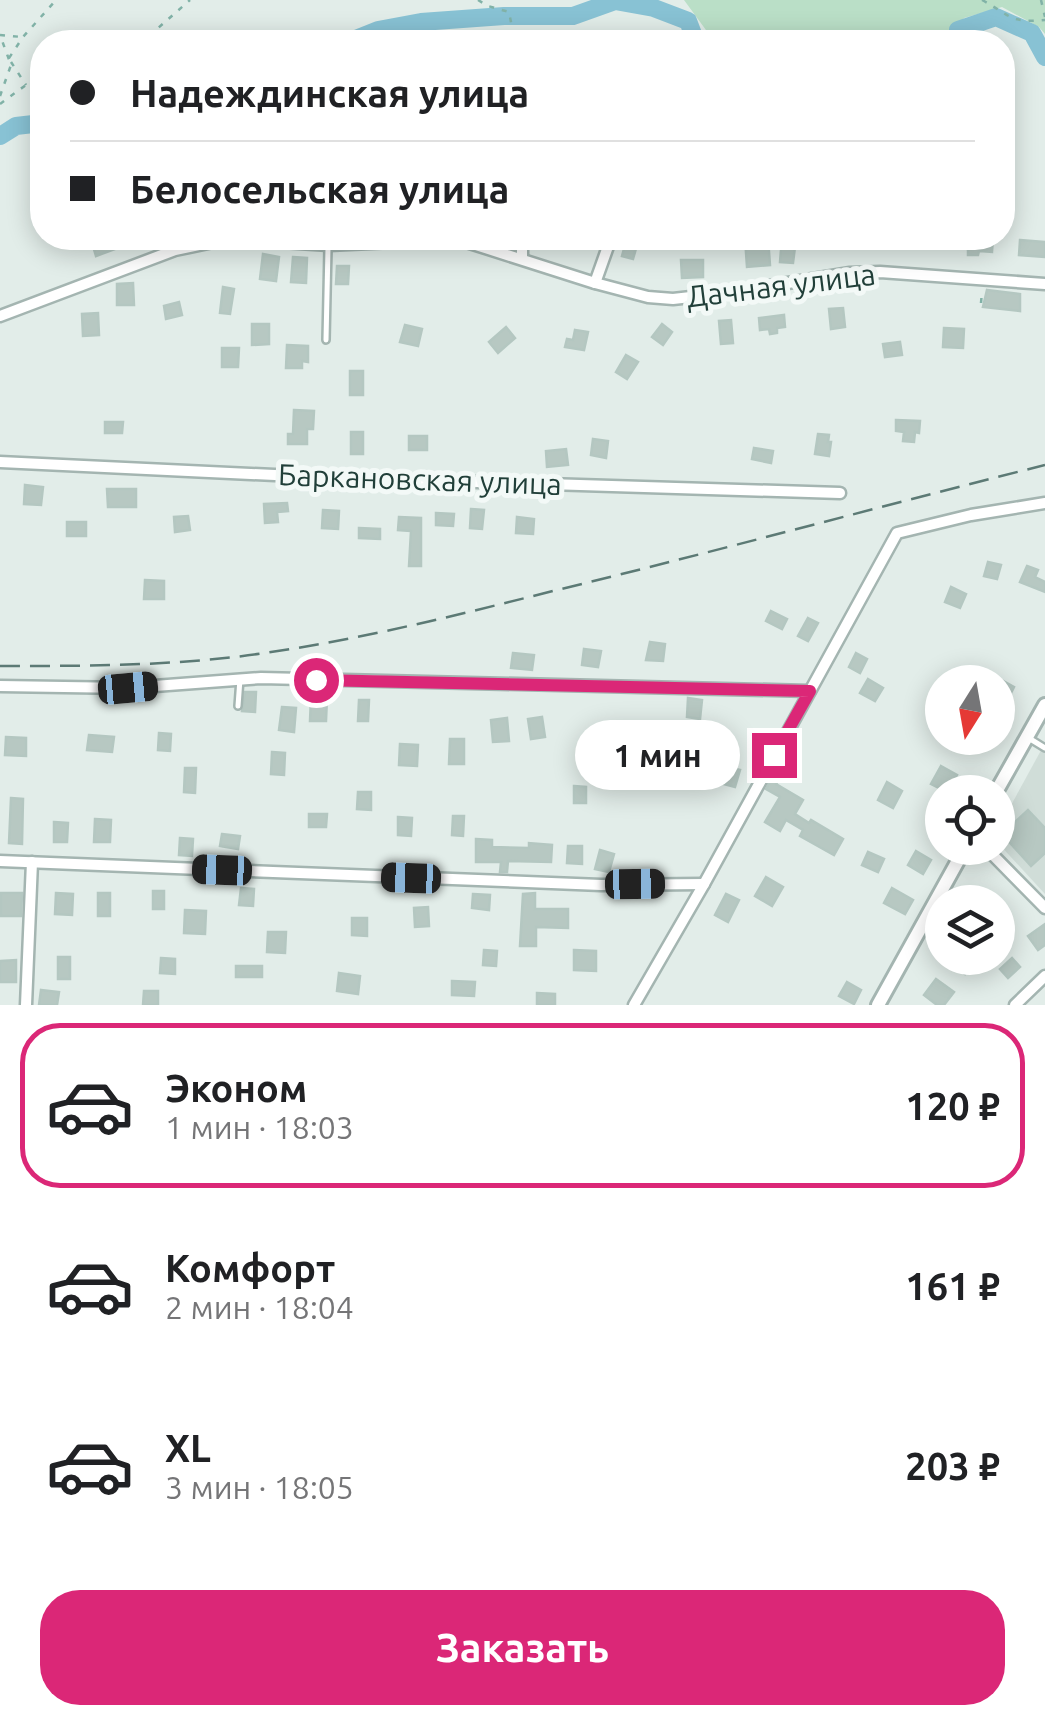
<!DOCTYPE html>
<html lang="ru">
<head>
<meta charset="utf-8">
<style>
	body { margin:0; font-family:Ubuntu,sans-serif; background:#f6f6f6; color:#202124; height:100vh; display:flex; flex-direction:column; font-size:38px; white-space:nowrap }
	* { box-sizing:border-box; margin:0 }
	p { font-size:32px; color:#757577 }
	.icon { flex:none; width:55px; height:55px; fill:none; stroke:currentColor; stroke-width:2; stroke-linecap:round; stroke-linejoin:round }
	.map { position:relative; height:1005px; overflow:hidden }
	.sheet { display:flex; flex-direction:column; background:#fff; flex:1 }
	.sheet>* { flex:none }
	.guide { position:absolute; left:30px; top:30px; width:985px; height:220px; border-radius:40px; box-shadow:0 5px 25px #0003; display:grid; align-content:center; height:220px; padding:0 40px; background:#fff }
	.needle { width:65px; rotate:191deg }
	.buttons { position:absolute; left:925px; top:665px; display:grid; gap:20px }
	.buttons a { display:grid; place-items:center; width:90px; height:90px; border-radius:50%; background:#fff; box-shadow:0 5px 25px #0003; font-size:50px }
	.end { position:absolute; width:45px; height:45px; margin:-22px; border:12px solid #db2777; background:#fff; box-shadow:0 0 0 5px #fff }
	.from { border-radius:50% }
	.bubble { position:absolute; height:70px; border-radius:35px; background:#fff; box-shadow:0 5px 25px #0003; font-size:32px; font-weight:700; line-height:70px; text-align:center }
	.car { position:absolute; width:30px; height:60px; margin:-30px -15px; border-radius:12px; box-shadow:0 0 8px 2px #0007; background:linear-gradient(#222 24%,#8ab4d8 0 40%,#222 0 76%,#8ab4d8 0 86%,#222 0) }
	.guide b { display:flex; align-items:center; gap:35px; height:95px; font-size:38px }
	.guide b+b { border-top:2px solid #e0e0e0 }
	.guide i { width:25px; height:25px; background:#202124 }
	ul { padding:18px 0 0; list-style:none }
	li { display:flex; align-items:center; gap:30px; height:165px; margin:0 20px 15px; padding:0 20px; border:5px solid transparent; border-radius:40px }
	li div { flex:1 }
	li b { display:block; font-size:38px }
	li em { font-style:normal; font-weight:700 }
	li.selected { border-color:#db2777 }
	li>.icon { width:90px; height:90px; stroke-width:1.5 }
	.cta { display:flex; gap:20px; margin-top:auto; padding:20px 40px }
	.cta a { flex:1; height:115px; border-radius:40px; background:#db2777; color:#fff; font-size:40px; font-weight:700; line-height:115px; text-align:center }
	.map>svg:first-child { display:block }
	.built { fill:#d0ddd8 }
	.green { fill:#badfc7 }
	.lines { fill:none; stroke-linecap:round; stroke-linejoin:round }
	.river { stroke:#88c2d4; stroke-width:18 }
	.building { fill:#b7c8c2; stroke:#b4c7c1; stroke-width:2.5 }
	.service-casing { stroke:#a4b5b1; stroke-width:10 }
	.minor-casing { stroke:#a4b5b1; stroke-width:15 }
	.tertiary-casing { stroke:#a4b5b1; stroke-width:18 }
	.path { stroke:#81b2a7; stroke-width:2.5; stroke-dasharray:5 8; stroke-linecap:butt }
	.service { stroke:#fff; stroke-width:5 }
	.minor { stroke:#fff; stroke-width:10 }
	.tertiary { stroke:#fff; stroke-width:12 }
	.rail { stroke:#5c7a75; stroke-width:2.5; stroke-dasharray:20 10; stroke-linecap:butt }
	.route { stroke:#db2777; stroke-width:12 }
	.labels { text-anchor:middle; stroke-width:10; stroke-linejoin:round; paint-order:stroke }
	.street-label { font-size:30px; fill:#213f39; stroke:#f3f9f7 }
</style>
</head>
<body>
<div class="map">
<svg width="1045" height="1005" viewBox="0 0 1045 1005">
	<rect width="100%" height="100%" fill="#e2ede9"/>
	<polygon class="built" points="1045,743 1045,894 998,843 998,829"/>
	<polygon class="green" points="684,0 1045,0 1045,34 1039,27 1002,7 964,18 950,42 714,41"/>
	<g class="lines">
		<g class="river">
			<polyline points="348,42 378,30 421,22 504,16 573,16 615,1 654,8 688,21 696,42"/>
			<polyline points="957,42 958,30 996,17 1032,33 1045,57"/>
			<polyline points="0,136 16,126 42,123"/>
		</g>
	</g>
	<g class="building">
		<polygon points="627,238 639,238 633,259 622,256"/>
		<polygon points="745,238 768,238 770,265 747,267"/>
		<polygon points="782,238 796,239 793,263 780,262"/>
		<polygon points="959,238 993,238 992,252 979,251 978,255 968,255 968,249 958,248"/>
		<polygon points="112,240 115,249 96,256 93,246"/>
		<polygon points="1020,240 1045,242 1045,257 1019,255"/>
		<polygon points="263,254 279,257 276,281 260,279"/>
		<polygon points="293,257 307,258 306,283 291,282"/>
		<polygon points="681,260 703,260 703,277 682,278"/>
		<polygon points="337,266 349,266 348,284 336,284"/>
		<polygon points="133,283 134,305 117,305 117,284"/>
		<polygon points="223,287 234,289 230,314 220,313"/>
		<polygon points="987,290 1020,294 1020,311 983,307"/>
		<polygon points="179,302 182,315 166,319 164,306"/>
		<polygon points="843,308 845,327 831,329 829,309"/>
		<polygon points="98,313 99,335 83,336 82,314"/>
		<polygon points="784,315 785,327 777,328 777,333 770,334 769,329 760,330 759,318"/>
		<polygon points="731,320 733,343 721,344 719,321"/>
		<polygon points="252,324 269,324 269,344 252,345"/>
		<polygon points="662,324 672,332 663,345 652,337"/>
		<polygon points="405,325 422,329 418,346 400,342"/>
		<polygon points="506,327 515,338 498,353 489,342"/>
		<polygon points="944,328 964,329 963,348 943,347"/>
		<polygon points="575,330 588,332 584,350 565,347 567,339 573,340"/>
		<polygon points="900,342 902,355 885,357 883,344"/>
		<polygon points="287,345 308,346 308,362 302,361 302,368 286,368"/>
		<polygon points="222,348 239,348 238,367 222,367"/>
		<polygon points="626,355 638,362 627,379 616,372"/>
		<rect x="350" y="371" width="13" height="24"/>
		<polygon points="294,410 314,411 313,429 307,429 307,444 288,444 288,434 293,434"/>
		<polygon points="896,420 920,421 919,433 915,432 914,442 903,441 904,432 896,431"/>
		<polygon points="105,422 123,422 122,433 105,433"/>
		<rect x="351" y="432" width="12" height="22"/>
		<polygon points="818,434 829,435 828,442 831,442 829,456 815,454"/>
		<rect x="409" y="436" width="18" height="14"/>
		<polygon points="593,439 608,441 606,458 591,455"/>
		<polygon points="754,448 773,451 771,463 752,459"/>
		<polygon points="566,449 568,465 547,467 546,451"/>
		<polygon points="25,485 43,487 41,505 24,504"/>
		<polygon points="107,489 136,489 136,507 108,507"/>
		<polygon points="287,503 288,511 277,512 278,522 265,523 264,504"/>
		<polygon points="471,509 484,510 482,529 470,528"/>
		<polygon points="323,510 339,511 338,529 322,528"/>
		<polygon points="436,513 454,514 453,526 436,525"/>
		<polygon points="188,516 190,530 175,532 174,517"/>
		<polygon points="399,517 421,518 421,566 409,566 411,531 398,530"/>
		<polygon points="517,517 534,519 533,534 516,533"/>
		<rect x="67" y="522" width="19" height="14"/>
		<polygon points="359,528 380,529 380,539 359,538"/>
		<polygon points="988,562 1001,565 997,579 984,576"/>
		<polygon points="1027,566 1038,570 1035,577 1045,582 1045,592 1020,582"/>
		<polygon points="145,580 164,581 164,599 144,599"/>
		<polygon points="951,587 966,594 960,608 945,602"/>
		<polygon points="771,611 787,619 782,629 766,621"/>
		<polygon points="808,618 818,623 808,641 798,636"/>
		<polygon points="650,642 665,644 663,661 646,660"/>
		<polygon points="584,649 601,651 598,667 582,665"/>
		<polygon points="513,653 534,655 532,670 511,668"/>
		<polygon points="856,653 867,659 860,673 849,667"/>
		<polygon points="998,678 1014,687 1008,699 998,694"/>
		<polygon points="868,679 883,688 875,701 860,693"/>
		<polygon points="245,692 256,692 255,712 242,711"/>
		<polygon points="311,697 327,698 326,721 310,721"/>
		<polygon points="688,698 702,700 700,719 687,717"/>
		<polygon points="359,700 369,700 368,721 358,721"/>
		<polygon points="282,707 296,708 294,732 279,730"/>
		<polygon points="542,717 545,737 531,739 528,719"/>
		<polygon points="507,718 509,741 493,742 491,720"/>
		<polygon points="159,733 171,734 170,751 158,750"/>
		<polygon points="89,735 114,737 112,752 87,750"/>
		<polygon points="6,737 26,738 26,756 5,755"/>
		<polygon points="450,739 464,739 464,764 449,764"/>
		<polygon points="400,744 418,745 417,766 399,765"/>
		<polygon points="272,752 285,753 284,775 271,774"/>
		<polygon points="941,766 957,775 947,792 931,784"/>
		<polygon points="728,767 740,770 735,787 724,784"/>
		<polygon points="185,768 196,768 195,793 184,792"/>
		<polygon points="776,771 782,774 776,784 803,800 795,814 809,823 811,820 843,839 834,855 800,836 803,830 786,820 780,831 765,822 780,797 766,789"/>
		<polygon points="887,782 902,791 893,808 878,800"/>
		<polygon points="574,786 586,787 586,803 574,803"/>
		<polygon points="358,792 371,792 371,810 357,809"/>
		<polygon points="11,798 23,799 22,844 9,843"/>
		<polygon points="1028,810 1045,828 1045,853 1031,866 1002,834"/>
		<polygon points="309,814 327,814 326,827 309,827"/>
		<polygon points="453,816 464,816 463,836 452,835"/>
		<polygon points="398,817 412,818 411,836 398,835"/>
		<polygon points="95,819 111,820 110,842 94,842"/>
		<polygon points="54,822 68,823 67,842 54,842"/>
		<polygon points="222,834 240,836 238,849 220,846"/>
		<polygon points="180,838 193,839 192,856 179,855"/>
		<polygon points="476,839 492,840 492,847 529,848 529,843 552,845 551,862 508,861 507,872 500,872 501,862 476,862"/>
		<polygon points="568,846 582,846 582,864 567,863"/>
		<polygon points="600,850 614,854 609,872 595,869"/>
		<polygon points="916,851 931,860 923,874 908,865"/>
		<polygon points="868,852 884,859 878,872 862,865"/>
		<polygon points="766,877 783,887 772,906 755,896"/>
		<polygon points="241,888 254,889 253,906 239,905"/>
		<polygon points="892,888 913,900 905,914 884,903"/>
		<rect x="153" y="891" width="11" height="18"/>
		<polygon points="1,893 22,893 21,916 1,916"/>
		<polygon points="56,893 73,894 72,915 55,914"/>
		<rect x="98" y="893" width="12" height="23"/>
		<polygon points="535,893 535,909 568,909 568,928 536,927 536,946 520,946 523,894"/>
		<polygon points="473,894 490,895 489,910 472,908"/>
		<polygon points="726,894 739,900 728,922 715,915"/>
		<polygon points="428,907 429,926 415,927 414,908"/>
		<polygon points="185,910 206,911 205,934 184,933"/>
		<polygon points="352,918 367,918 367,936 352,935"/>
		<polygon points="1045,924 1045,945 1038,950 1028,936"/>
		<polygon points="268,932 286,932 285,953 267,952"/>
		<polygon points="484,950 497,951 496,966 483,965"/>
		<polygon points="574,950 596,951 596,971 574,970"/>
		<rect x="58" y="957" width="12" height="22"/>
		<polygon points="161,958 175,959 175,974 160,973"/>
		<polygon points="955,958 964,958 972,964 965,974 950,964"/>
		<polygon points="1012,958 1020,967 1008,978 1000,969"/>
		<polygon points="16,960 16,982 0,982 0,961"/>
		<rect x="236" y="966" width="26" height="11"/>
		<polygon points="339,973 360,976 358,994 337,991"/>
		<polygon points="936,979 954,992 944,1005 937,1005 924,995"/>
		<polygon points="452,981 475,982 474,996 452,995"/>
		<polygon points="847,982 861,990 854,1004 839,996"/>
		<polygon points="41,990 59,992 57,1005 39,1005"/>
		<polygon points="144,991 158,991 158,1005 143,1005"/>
		<polygon points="537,993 555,994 555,1005 537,1005"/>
	</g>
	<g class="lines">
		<g class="service-casing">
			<g id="service">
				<polyline points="326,340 328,248"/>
				<polyline points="238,706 240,679"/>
				<polyline points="1027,737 1045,748"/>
			</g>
		</g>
		<g class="minor-casing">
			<g id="minor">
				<polyline points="522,238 522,259"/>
				<polyline points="595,283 611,238"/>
				<polyline points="0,316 175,250 218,241 235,239 329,245 457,239 595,283 648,297 673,299 726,293 850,273 880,272 1045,284"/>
				<polyline points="0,462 316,477 840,493"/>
				<polyline points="0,686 128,688 261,678 810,691"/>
				<polyline points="986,848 1045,908"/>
				<polyline points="0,861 601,885 704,884"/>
				<polyline points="26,1005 32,862"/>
				<polyline points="634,1005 704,884 897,533 971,515 1045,503"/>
				<polyline points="1015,1005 1045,976"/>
			</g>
		</g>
		<g class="tertiary-casing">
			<g id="tertiary">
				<polyline points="996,792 1045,705"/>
				<polyline points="878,1005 965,848"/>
			</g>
		</g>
		<g class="path">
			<polyline points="478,0 488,6 509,12 515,42"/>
			<path d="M 982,0 C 1012,16 1008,23 1045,20"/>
			<polyline points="1041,0 1045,17"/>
			<polyline points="0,35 22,37"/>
			<polyline points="98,42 129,42 149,36 190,0"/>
			<polyline points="9,58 23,37 56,0"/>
			<polyline points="11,62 26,85"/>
			<polyline points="0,96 11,65 0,35"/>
			<polyline points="0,104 30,82 42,66"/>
			<polyline points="981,303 982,291"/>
		</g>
		<use href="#service" class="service"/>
		<use href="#minor" class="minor"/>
		<use href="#tertiary" class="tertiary"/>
		<path class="rail" d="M 0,666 C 88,666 177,666 265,653 C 362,639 458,615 553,591 C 718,551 881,506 1045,465"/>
	</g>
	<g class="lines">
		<polyline class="route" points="316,680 810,691 774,755"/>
	</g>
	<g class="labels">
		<g class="street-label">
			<text transform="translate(781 286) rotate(-7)" y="10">Дачная улица</text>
			<text transform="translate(420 480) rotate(2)" y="10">Баркановская улица</text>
		</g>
	</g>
</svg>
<div class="buttons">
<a><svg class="needle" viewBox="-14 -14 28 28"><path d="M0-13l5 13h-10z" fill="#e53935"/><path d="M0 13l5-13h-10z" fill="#757577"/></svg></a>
<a><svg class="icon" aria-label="locate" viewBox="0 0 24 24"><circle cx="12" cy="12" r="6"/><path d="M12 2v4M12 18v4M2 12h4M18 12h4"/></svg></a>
<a><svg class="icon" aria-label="layers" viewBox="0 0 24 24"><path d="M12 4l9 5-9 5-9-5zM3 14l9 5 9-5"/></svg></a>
</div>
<i class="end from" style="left:316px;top:680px"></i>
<i class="end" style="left:774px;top:755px"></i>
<div class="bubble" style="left:575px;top:720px;width:165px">1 мин</div>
<i class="car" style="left:128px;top:688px;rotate:85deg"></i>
<i class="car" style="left:222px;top:870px;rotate:272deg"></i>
<i class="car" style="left:411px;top:878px;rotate:272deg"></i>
<i class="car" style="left:635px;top:884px;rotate:89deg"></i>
<div class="guide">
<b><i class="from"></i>Надеждинская улица</b>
<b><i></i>Белосельская улица</b>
</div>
</div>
<section class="sheet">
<ul>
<li class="selected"><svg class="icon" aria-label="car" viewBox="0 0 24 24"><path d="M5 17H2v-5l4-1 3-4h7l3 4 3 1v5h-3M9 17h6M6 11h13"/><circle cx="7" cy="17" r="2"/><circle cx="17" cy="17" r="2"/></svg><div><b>Эконом</b><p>1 мин · 18:03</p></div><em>120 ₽</em></li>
<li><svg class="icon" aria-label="car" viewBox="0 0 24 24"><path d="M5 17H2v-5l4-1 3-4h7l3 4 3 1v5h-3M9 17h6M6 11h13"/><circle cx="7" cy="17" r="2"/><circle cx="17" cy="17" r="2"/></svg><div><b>Комфорт</b><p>2 мин · 18:04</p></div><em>161 ₽</em></li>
<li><svg class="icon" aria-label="car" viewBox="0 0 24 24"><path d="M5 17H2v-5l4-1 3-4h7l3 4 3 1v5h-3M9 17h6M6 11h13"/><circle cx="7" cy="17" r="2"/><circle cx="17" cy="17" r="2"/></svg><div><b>XL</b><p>3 мин · 18:05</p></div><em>203 ₽</em></li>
</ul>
<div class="cta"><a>Заказать</a></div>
</section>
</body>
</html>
